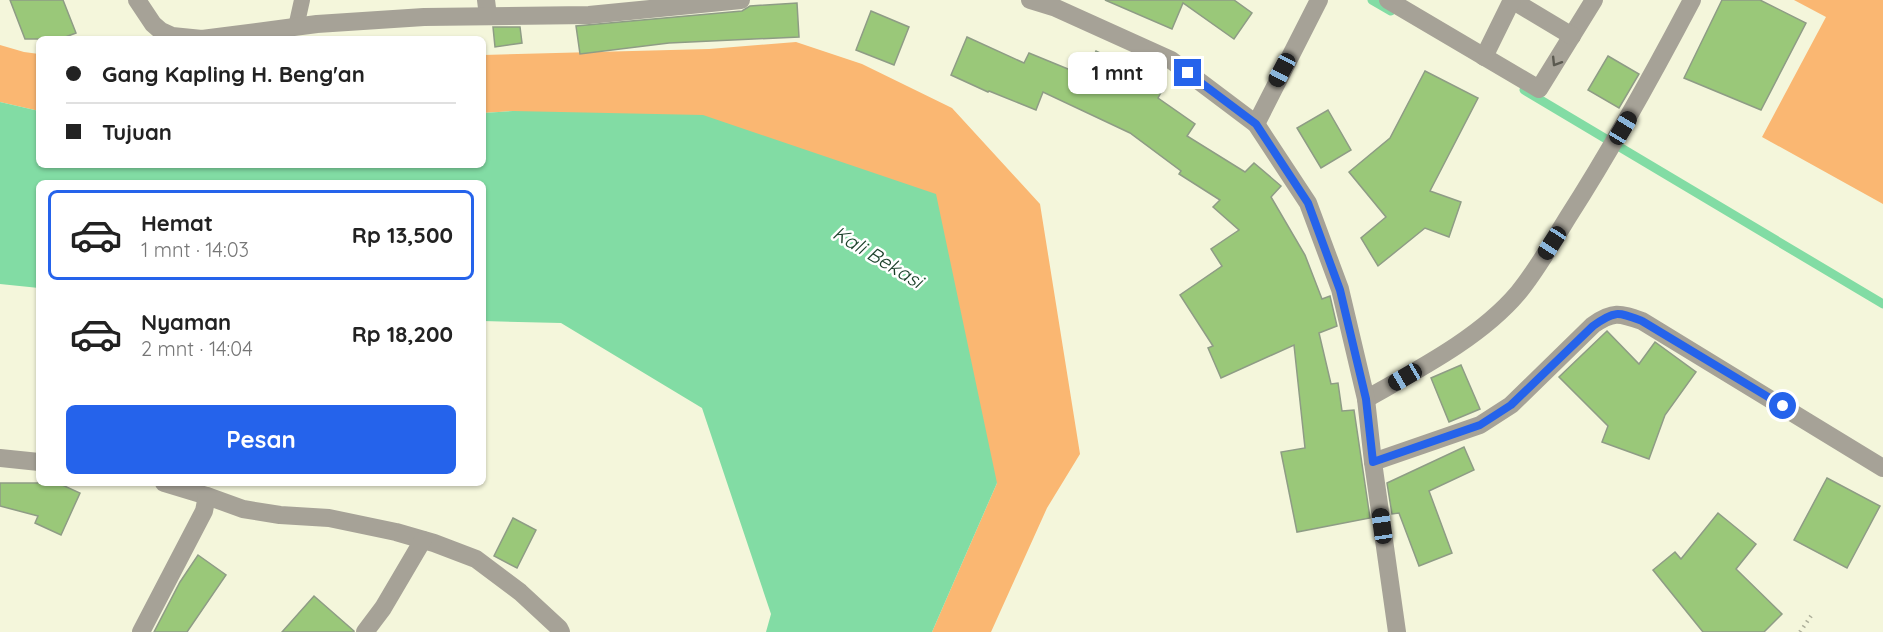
<!DOCTYPE html>
<html lang="id">
<head>
<meta charset="utf-8">
<style>
	body { margin:0; font-family:Quicksand,sans-serif; background:#f2f2f2; color:#222; height:100vh; display:flex; flex-direction:column; font-size:22px; white-space:nowrap }
	* { box-sizing:border-box; margin:0 }
	p { font-size:20px; color:#767676 }
	.icon { flex:none; width:33px; height:33px; fill:none; stroke:currentColor; stroke-width:2; stroke-linecap:round; stroke-linejoin:round }
	.map { position:relative; flex:1; overflow:hidden }
	.drawer { position:absolute; left:36px; top:180px; width:450px; height:306px; display:flex; flex-direction:column; background:#fff; border-radius:9px; box-shadow:0 2px 4px #0004 }
	.drawer>* { flex:none }
	.hud { position:absolute; left:36px; top:36px; width:450px; height:132px; border-radius:9px; box-shadow:0 2px 4px #0004; display:grid; align-content:center; height:132px; padding:0 30px; background:#fff }
	.end { position:absolute; width:27px; height:27px; margin:-14px; border:8px solid #2563eb; background:#fff; box-shadow:0 0 0 3px #fff }
	.from { border-radius:50% }
	.bubble { position:absolute; height:42px; border-radius:9px; background:#fff; box-shadow:0 2px 4px #0004; font-size:20px; font-weight:700; line-height:42px; text-align:center }
	.car { position:absolute; width:18px; height:36px; margin:-18px -9px; border-radius:8px; box-shadow:0 0 4px 2px #0007; background:linear-gradient(#222 24%,#8ab4d8 0 40%,#222 0 76%,#8ab4d8 0 86%,#222 0) }
	.hud b { display:flex; align-items:center; gap:21px; height:57px; font-size:22px }
	.hud b+b { border-top:2px solid #e0e0e0 }
	.hud i { width:15px; height:15px; background:#222 }
	ul { padding:10px 0 0; list-style:none }
	li { display:flex; align-items:center; gap:18px; height:90px; margin:0 12px 9px; padding:0 18px; border:3px solid transparent; border-radius:9px }
	li div { flex:1 }
	li b { display:block; font-size:22px }
	li em { font-style:normal; font-weight:700 }
	li.current { border-color:#2563eb }
	li>.icon { width:54px; height:54px; stroke-width:1.5 }
	.primary-button { display:flex; gap:12px; margin-top:auto; padding:12px 30px }
	.primary-button a { flex:1; height:69px; border-radius:9px; background:#2563eb; color:#fff; font-size:24px; font-weight:700; line-height:69px; text-align:center }
	.map>svg:first-child { display:block }
	.green { fill:#fab772 }
	.water { fill:#82dca4 }
	.lines { fill:none; stroke-linecap:round; stroke-linejoin:round }
	.stream { stroke:#82dca4; stroke-width:9 }
	.building { fill:#9ac879; stroke:#8e9c85; stroke-width:1.5 }
	.path { stroke:#acae99; stroke-width:4; stroke-dasharray:1.5 4.5; stroke-linecap:butt }
	.service { stroke:#a6a297; stroke-width:16 }
	.minor { stroke:#a6a297; stroke-width:18 }
	.tertiary { stroke:#a6a297; stroke-width:18 }
	.oneway { stroke:#5b5a50 }
	.route { stroke:#2563eb; stroke-width:8 }
	.labels { text-anchor:middle; stroke-width:5; stroke-linejoin:round; paint-order:stroke }
	.water-label { font-size:20px; font-style:italic; fill:#193f28; stroke:#fff }
</style>
</head>
<body>
<div class="map">
<svg width="1883" height="632" viewBox="0 0 1883 632">
	<rect width="100%" height="100%" fill="#f4f6db"/>
	<g class="green">
		<polygon points="1794,0 1883,0 1883,204 1762,137 1826,17"/>
		<polygon points="796,42 862,64 952,108 1040,204 1080,454 1047,508 991,632 932,632 997,483 513,111 483,113 483,55 709,49"/>
		<polygon points="0,45 24,52 39,54 39,111 0,102"/>
	</g>
	<polygon class="water" points="0,102 39,111 39,165 483,165 483,113 513,111 703,115 936,194 997,483 932,632 766,632 771,614 702,408 561,323 483,321 483,183 39,183 39,288 0,284"/>
	<g class="lines">
		<g class="stream">
			<polyline points="1372,0 1391,11"/>
			<polyline points="1524,90 1883,304"/>
		</g>
	</g>
	<g class="building">
		<polygon points="10,0 63,0 76,33 60,39 25,39"/>
		<polygon points="1105,0 1234,0 1252,13 1234,39 1183,3 1172,29"/>
		<polygon points="1722,0 1760,0 1806,23 1761,110 1684,78"/>
		<polygon points="797,3 799,37 669,43 580,54 576,26 742,11 750,6"/>
		<polygon points="871,11 909,27 894,65 856,50"/>
		<polygon points="493,27 520,27 522,43 495,47"/>
		<polygon points="967,37 1024,63 1029,53 1085,76 1096,51 1123,64 1122,67 1163,89 1158,98 1195,124 1187,136 1245,172 1254,163 1281,186 1271,197 1305,255 1322,299 1330,296 1337,326 1319,333 1331,384 1338,383 1342,411 1354,410 1370,518 1297,532 1281,452 1305,448 1294,345 1221,378 1208,348 1213,346 1180,295 1222,266 1211,249 1239,230 1213,207 1220,200 1179,174 1181,171 1130,133 1043,92 1036,110 989,91 988,92 951,75"/>
		<polygon points="1608,56 1639,74 1619,108 1588,90"/>
		<polygon points="1425,71 1478,98 1430,191 1461,202 1449,237 1425,228 1378,266 1361,238 1386,217 1349,172 1390,138"/>
		<polygon points="1328,110 1351,150 1321,168 1297,128"/>
		<polygon points="1607,331 1639,364 1655,342 1696,372 1665,415 1649,459 1602,442 1608,426 1559,377"/>
		<polygon points="1461,365 1480,409 1449,422 1431,378"/>
		<polygon points="1464,447 1474,470 1429,491 1452,553 1419,566 1399,513 1392,514 1387,483"/>
		<polygon points="1827,478 1880,506 1847,568 1794,540"/>
		<polygon points="0,483 58,483 80,493 61,535 35,523 38,516 0,506"/>
		<polygon points="1718,513 1756,544 1736,569 1782,614 1764,632 1703,632 1653,570 1675,552 1681,559"/>
		<polygon points="513,518 536,530 517,568 494,556"/>
		<polygon points="198,555 226,575 187,632 154,632 180,582"/>
		<polygon points="314,596 354,631 354,632 282,632"/>
	</g>
	<g class="lines">
		<polyline class="path" points="1800,632 1811,616"/>
		<polyline class="service" points="296,27 302,0"/>
		<g class="minor">
			<polyline points="486,0 488,16"/>
			<polyline points="1388,0 1539,89 1594,0"/>
			<polyline points="1512,0 1572,36"/>
			<polyline points="1484,57 1512,0"/>
			<polyline points="1256,124 1319,0"/>
			<path d="M 1366,399 C 1417,370 1480,338 1518,293 C 1537,270 1552,243 1568,217 C 1613,147 1653,74 1692,0"/>
			<polyline points="0,458 39,462"/>
			<path d="M 1373,462 L 1480,425 L 1511,405 L 1593,325 C 1613,311 1619,313 1642,321 L 1883,468"/>
			<polyline points="164,483 207,496 243,509 280,515 329,518 396,532 434,543 476,559 520,592 559,628 561,632"/>
			<polyline points="141,632 204,511 207,496"/>
			<polyline points="365,632 383,608 423,540"/>
		</g>
		<g class="tertiary">
			<polyline points="137,0 153,24 161,31 172,36 202,39 317,24 424,17 589,15 741,0"/>
			<polyline points="1030,0 1056,8 1171,60 1256,124 1308,203 1340,289 1366,399 1373,462 1397,632"/>
		</g>
	</g>
	<defs><path id="oneway-chevron" d="M-2-3.5L2.5 0L-2 3.5" fill="none" stroke-width="1.6" stroke-linecap="round" stroke-linejoin="round" transform="scale(1.5)"/></defs>
	<use class="oneway" href="#oneway-chevron" transform="translate(1556 62) rotate(122)"/>
	<g class="lines">
		<path class="route" d="M 1188,73 L 1256,124 L 1308,203 L 1340,290 L 1366,399 L 1373,462 L 1480,425 L 1511,405 L 1593,326 C 1615,310 1618,312 1642,321 L 1783,406"/>
	</g>
	<g class="labels">
		<g class="water-label">
			<text transform="translate(878 257) rotate(31)" y="7">Kali Bekasi</text>
		</g>
	</g>
</svg>
<i class="end from" style="left:1783px;top:406px"></i>
<i class="end" style="left:1188px;top:73px"></i>
<div class="bubble" style="left:1068px;top:52px;width:99px">1 mnt</div>
<i class="car" style="left:1282px;top:70px;rotate:208deg"></i>
<i class="car" style="left:1623px;top:128px;rotate:31deg"></i>
<i class="car" style="left:1552px;top:243px;rotate:213deg"></i>
<i class="car" style="left:1405px;top:377px;rotate:240deg"></i>
<i class="car" style="left:1382px;top:526px;rotate:352deg"></i>
<div class="hud">
<b><i class="from"></i>Gang Kapling H. Beng'an</b>
<b><i></i>Tujuan</b>
</div>
<section class="drawer">
<ul>
<li class="current"><svg class="icon" aria-label="car" viewBox="0 0 24 24"><path d="M5 17H2v-5l4-1 3-4h7l3 4 3 1v5h-3M9 17h6M6 11h13"/><circle cx="7" cy="17" r="2"/><circle cx="17" cy="17" r="2"/></svg><div><b>Hemat</b><p>1 mnt · 14:03</p></div><em>Rp 13,500</em></li>
<li><svg class="icon" aria-label="car" viewBox="0 0 24 24"><path d="M5 17H2v-5l4-1 3-4h7l3 4 3 1v5h-3M9 17h6M6 11h13"/><circle cx="7" cy="17" r="2"/><circle cx="17" cy="17" r="2"/></svg><div><b>Nyaman</b><p>2 mnt · 14:04</p></div><em>Rp 18,200</em></li>
</ul>
<div class="primary-button"><a>Pesan</a></div>
</section>
</div>
</body>
</html>
